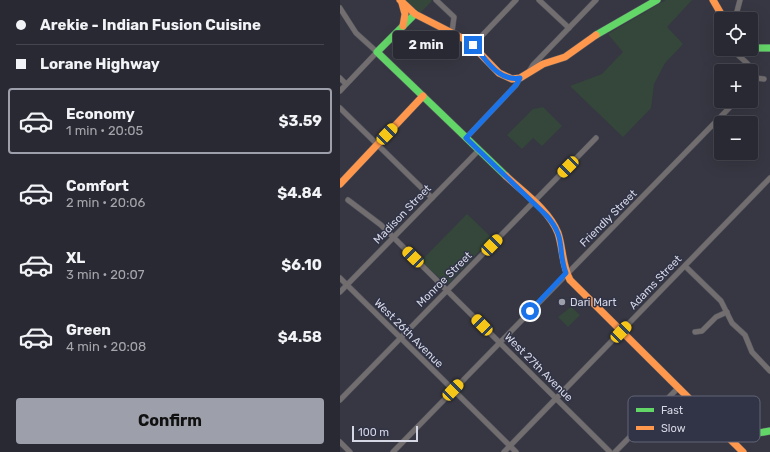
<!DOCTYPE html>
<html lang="en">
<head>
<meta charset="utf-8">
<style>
	body { margin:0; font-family:Rubik,sans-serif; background:#30313a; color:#f1f3f6; height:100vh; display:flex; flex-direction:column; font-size:15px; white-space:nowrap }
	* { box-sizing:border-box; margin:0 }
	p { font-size:13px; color:#a5a6ac }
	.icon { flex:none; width:22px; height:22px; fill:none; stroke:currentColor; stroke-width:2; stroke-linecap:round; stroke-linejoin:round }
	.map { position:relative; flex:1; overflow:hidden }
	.panel { display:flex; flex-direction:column; background:#282932; width:340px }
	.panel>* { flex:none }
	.guide { display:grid; align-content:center; height:88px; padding:0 16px; background:#282932 }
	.buttons { position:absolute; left:374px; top:12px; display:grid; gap:8px }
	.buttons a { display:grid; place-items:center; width:44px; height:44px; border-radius:4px; background:#282932; box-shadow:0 4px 16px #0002,0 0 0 1px #44454d; font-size:20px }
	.scale { position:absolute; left:12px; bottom:10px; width:66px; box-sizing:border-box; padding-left:4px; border:2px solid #d5d7e4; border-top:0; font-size:11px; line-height:14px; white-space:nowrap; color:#d5d7e4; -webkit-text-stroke:3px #313347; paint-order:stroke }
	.end { position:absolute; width:18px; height:18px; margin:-9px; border:5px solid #1a73e8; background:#fff; box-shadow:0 0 0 2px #fff }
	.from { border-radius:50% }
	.bubble { position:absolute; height:28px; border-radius:4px; background:#282932; box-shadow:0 4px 16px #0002,0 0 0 1px #44454d; font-size:13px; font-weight:700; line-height:28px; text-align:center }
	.car { position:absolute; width:12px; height:24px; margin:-12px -6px; border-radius:5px; box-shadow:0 0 3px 1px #0007; background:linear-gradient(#f5c518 24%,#345 0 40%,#f5c518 0 76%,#345 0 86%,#f5c518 0) }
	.guide b { display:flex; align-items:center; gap:14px; height:38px; font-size:15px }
	.guide b+b { border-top:1px solid #44454d }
	.guide i { width:10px; height:10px; background:#f1f3f6 }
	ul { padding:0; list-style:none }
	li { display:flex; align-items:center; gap:12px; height:66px; margin:0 8px 6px; padding:0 8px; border:2px solid transparent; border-radius:4px }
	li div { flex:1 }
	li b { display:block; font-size:15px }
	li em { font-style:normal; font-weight:700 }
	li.on { border-color:#9d9fab }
	li>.icon { width:36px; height:36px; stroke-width:1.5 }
	.cta { display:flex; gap:8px; margin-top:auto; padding:8px 16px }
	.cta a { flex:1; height:46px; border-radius:4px; background:#9d9fab; color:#111; font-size:16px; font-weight:700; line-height:46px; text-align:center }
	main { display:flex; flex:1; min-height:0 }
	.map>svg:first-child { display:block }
	.green { fill:#34473a }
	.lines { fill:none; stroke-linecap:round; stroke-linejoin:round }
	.street-casing { stroke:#53555e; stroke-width:6 }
	.fast-casing { stroke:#53555e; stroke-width:8 }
	.slow-casing { stroke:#53555e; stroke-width:8 }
	.street { stroke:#726d6f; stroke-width:5 }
	.fast { stroke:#63d668; stroke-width:7 }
	.slow { stroke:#ff974d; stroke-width:7 }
	.route { stroke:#1a73e8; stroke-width:5 }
	.poi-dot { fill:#9d9fab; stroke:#313347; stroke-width:1.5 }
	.labels { text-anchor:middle; stroke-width:3; stroke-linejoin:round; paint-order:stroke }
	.street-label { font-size:11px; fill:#d5d7e4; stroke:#313347 }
	.poi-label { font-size:11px; fill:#d5d7e4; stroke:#313347; text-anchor:start }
	.key { fill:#313347; stroke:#626476; stroke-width:1 }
	.key-label { font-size:11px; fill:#d5d7e4 }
</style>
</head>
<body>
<main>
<section class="panel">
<div class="guide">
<b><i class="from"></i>Arekie - Indian Fusion Cuisine</b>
<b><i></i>Lorane Highway</b>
</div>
<ul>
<li class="on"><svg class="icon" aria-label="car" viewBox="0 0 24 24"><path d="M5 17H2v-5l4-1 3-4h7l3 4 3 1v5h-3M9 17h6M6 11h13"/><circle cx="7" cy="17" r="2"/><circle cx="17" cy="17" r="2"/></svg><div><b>Economy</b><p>1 min · 20:05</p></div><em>$3.59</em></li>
<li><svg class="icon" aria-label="car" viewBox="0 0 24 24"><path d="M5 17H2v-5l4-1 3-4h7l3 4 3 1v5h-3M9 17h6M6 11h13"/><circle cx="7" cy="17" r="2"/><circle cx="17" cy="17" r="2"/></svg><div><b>Comfort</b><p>2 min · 20:06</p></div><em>$4.84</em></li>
<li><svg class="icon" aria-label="car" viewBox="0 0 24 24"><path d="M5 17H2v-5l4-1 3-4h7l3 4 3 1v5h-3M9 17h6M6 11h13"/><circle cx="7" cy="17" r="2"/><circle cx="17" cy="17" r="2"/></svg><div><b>XL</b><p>3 min · 20:07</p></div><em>$6.10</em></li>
<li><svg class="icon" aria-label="car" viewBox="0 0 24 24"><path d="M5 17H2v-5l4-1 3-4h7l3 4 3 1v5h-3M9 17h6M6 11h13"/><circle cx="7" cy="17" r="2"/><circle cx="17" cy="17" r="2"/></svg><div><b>Green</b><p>4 min · 20:08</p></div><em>$4.58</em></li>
</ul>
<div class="cta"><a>Confirm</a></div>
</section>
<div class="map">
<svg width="430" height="452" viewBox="0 0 430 452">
	<rect width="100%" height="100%" fill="#363742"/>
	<g class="green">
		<polygon points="64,0 91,0 92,1 80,13"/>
		<polygon points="326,0 352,0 327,27 343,44 325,63 314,84 311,108 283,137 230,86 262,74 283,52 268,34"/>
		<polygon points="203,107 222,126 202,146 193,138 182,149 167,135 193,109"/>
		<polygon points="127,214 152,238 109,283 106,284 81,261"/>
		<polygon points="231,307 240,315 228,327 218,317"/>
	</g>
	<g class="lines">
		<g class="street-casing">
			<g id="street">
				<polyline points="96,0 114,17 112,32"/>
				<polyline points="199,0 229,28"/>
				<polyline points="0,8 16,33 37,52 0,91"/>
				<polyline points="395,19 400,0"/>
				<polyline points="133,45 176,0"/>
				<path d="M 392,49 C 401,60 424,71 411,86"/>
				<polyline points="188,73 193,65 256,0"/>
				<polyline points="0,78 6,84"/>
				<polyline points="416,78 424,79"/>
				<polyline points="0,108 92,198"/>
				<polyline points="126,138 176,85 180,78"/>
				<polyline points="8,200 41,225 270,452"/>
				<polyline points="345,266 381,301 392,323 405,335 412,352 430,371"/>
				<polyline points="0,278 176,452"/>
				<polyline points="0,292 139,150"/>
				<polyline points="355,332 362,331 376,317 387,312"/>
				<polyline points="0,400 256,138"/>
				<polyline points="0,442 10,452"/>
				<polyline points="53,452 396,101"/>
				<polyline points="164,452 430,178"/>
				<polyline points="275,452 338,388"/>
			</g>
		</g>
		<g class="fast-casing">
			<g id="fast">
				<polyline points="75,14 37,52 166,176"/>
				<polyline points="256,35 317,0"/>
				<polyline points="411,48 430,48"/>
				<polyline points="392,440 396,437 430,431"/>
			</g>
		</g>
		<g class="slow-casing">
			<g id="slow">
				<polyline points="60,0 75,14 128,41 159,73 172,79 180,78 203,64 225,57 256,35"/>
				<polyline points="373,0 384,19"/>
				<polyline points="62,3 65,14 63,26"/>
				<path d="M 166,176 C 183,192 209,210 218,233 C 223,248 222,265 230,280 L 403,452"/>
				<polyline points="0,184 83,96"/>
			</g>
		</g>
		<use href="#street" class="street"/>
		<use href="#fast" class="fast"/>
		<use href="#slow" class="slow"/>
	</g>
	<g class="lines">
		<path class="route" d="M 133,45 C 146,59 158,82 180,78 L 176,85 L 126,138 L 206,215 C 227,238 217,250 226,273 L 190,311"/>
	</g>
	<circle class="poi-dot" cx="222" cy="302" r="4"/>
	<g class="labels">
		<g class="street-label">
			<text transform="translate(62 214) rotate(-46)" y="4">Madison Street</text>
			<text transform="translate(268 218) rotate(-45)" y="4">Friendly Street</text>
			<text transform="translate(104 279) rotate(-45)" y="4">Monroe Street</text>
			<text transform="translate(315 282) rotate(-46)" y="4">Adams Street</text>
			<text transform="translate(69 333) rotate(45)" y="4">West 26th Avenue</text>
			<text transform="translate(199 367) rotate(45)" y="4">West 27th Avenue</text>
		</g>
		<g class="poi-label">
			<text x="230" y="306">Dari Mart</text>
		</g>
	</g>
	<rect x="288" y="396" width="132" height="46" rx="6" class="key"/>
	<rect x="296" y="408" width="18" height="4" fill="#63d668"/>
	<rect x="296" y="426" width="18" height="4" fill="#ff974d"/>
	<g class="key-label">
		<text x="321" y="414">Fast</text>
		<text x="321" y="432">Slow</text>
	</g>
</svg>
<div class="buttons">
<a><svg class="icon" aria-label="locate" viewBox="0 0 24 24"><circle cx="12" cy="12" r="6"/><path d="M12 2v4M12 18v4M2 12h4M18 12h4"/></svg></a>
<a>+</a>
<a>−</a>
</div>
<div class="scale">100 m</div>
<i class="end from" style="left:190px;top:311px"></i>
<i class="end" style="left:133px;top:45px"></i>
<div class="bubble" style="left:53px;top:31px;width:66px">2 min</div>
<i class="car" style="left:47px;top:134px;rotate:44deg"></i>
<i class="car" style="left:228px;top:167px;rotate:225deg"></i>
<i class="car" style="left:152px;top:245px;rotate:44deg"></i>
<i class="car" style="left:73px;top:257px;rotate:314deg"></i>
<i class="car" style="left:142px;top:325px;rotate:315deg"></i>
<i class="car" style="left:281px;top:332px;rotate:44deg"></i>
<i class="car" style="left:113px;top:390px;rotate:44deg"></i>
</div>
</main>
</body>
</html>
